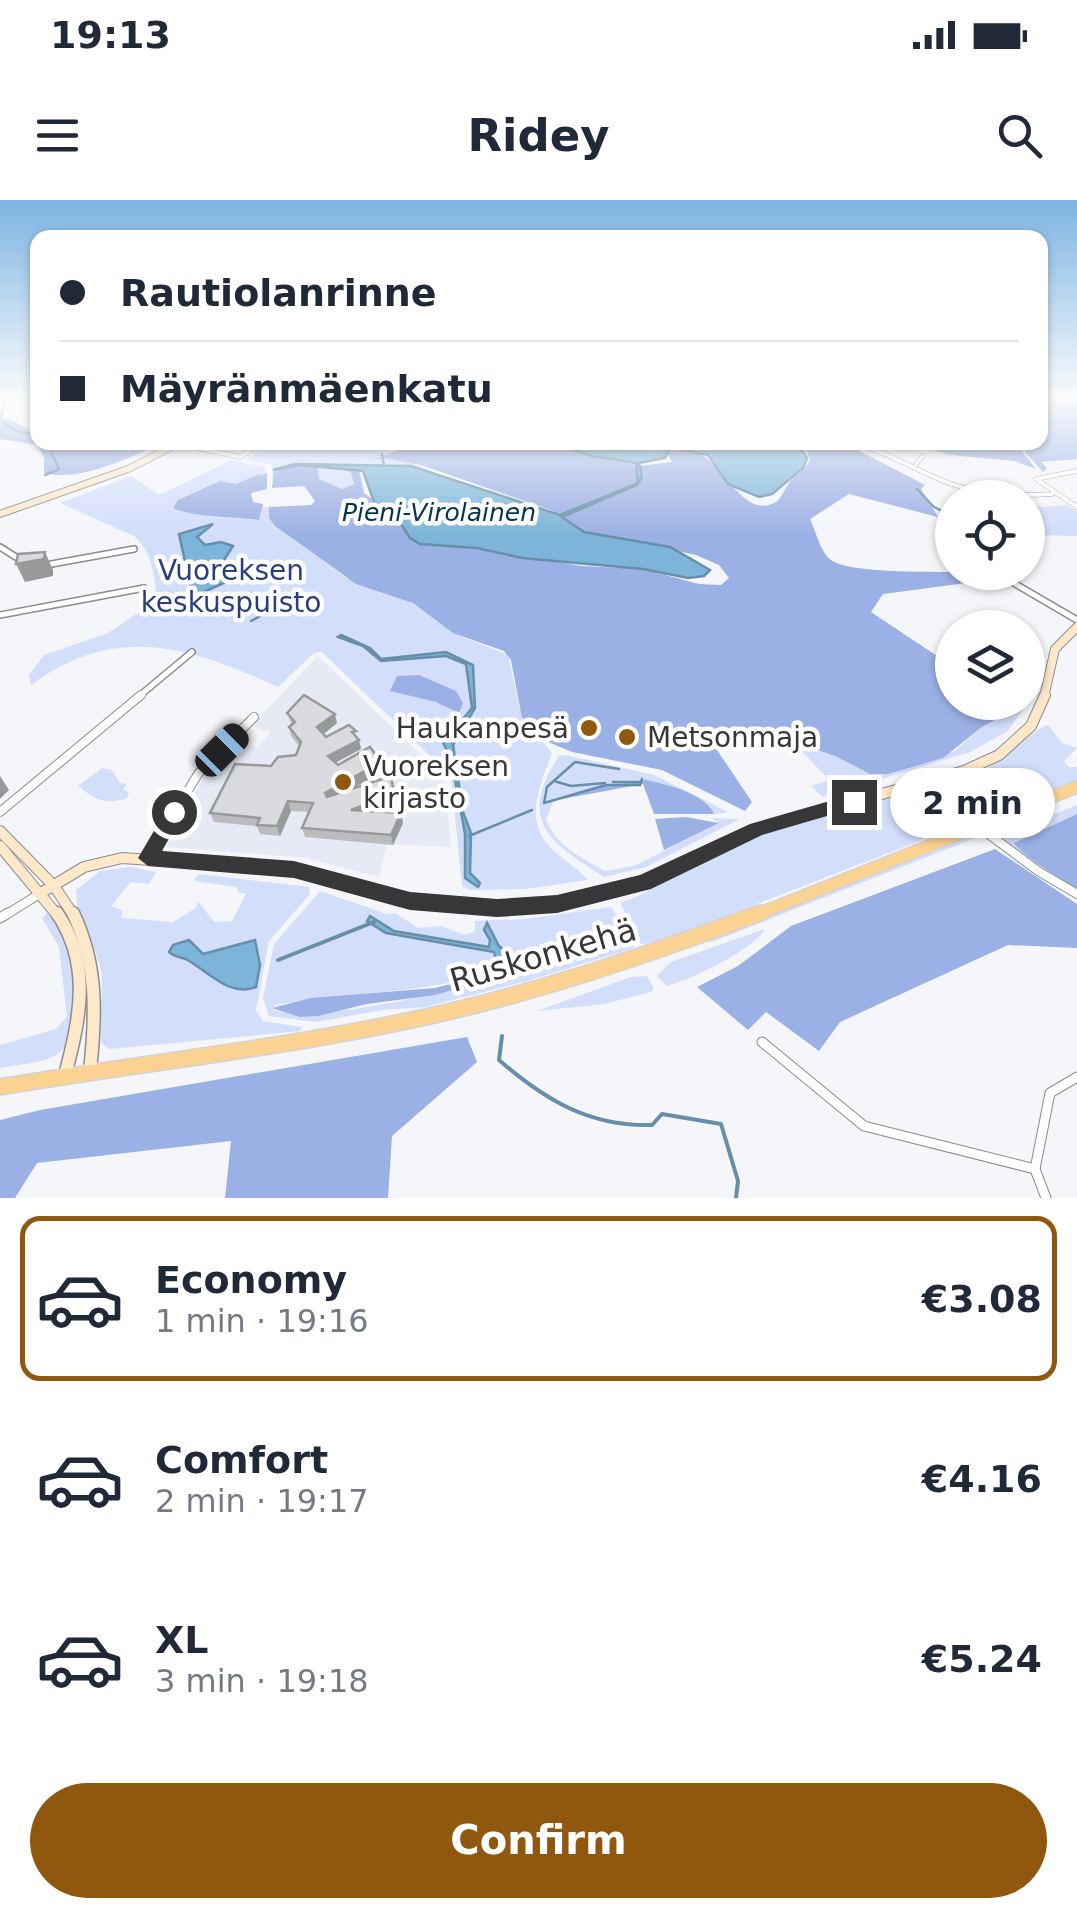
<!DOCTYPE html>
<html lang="en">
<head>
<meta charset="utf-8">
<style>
	body { margin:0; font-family:"DejaVu Sans",sans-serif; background:#f6f6f7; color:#1f2937; height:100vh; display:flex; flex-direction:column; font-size:38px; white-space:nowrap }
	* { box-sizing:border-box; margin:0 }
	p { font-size:32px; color:#747a83 }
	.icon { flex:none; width:55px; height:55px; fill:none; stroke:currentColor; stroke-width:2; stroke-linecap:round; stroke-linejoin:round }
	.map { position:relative; height:998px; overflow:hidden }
	.sheet { display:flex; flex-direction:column; background:#fff; flex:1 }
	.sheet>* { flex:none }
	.top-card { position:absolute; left:30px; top:30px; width:1018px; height:220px; border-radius:20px; box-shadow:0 2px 8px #0004; display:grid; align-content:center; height:220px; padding:0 30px; background:#fff }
	.buttons { position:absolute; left:935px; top:280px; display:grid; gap:20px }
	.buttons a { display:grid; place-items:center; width:110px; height:110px; border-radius:50%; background:#fff; box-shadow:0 2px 8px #0004; font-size:50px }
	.end { position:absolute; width:45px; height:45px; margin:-22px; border:12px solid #363738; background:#fff; box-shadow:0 0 0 5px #fff }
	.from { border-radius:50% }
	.bubble { position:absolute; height:70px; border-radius:35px; background:#fff; box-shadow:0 2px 8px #0004; font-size:32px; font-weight:600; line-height:70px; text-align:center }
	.car { position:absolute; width:30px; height:60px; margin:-30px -15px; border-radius:12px; box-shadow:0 0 8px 2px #0007; background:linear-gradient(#222 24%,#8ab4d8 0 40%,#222 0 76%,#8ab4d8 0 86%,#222 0) }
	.top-card b { display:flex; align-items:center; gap:35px; height:95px; font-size:38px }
	.top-card b+b { border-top:2px solid #e0e1e3 }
	.top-card i { width:25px; height:25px; background:#1f2937 }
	ul { padding:18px 0 0; list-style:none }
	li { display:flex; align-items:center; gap:30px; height:165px; margin:0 20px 15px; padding:0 10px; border:5px solid transparent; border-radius:20px }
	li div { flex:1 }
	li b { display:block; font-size:38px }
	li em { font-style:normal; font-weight:600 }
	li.on { border-color:#8f580e }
	li>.icon { width:90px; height:90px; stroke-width:1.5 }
	.primary-button { display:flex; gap:20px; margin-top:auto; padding:20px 30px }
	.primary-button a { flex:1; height:115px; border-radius:60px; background:#8f580e; color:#fff; font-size:40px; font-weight:600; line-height:115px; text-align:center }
	.status { display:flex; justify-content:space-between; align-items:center; height:70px; padding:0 50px; background:#fff; direction:ltr }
	.status svg { height:28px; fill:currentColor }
	header { display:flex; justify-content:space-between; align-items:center; height:130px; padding:0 30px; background:#fff; font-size:45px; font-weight:600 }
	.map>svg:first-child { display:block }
	.built { fill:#e6eaf5 }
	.green { fill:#d3defb; fill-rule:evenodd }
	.forest { fill:#9bb0e4 }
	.water { fill:#7cb5d9; stroke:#678fa9; stroke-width:2.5 }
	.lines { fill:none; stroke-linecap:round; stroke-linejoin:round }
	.stream-far1 { stroke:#678fa9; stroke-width:2.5 }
	.stream { stroke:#678fa9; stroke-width:4 }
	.street-far3-casing { stroke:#8b8c90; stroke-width:5 }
	.street-far2-casing { stroke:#8b8c90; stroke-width:8 }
	.street-far1-casing { stroke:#8b8c90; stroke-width:10 }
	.street-casing { stroke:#8b8c90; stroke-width:11 }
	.secondary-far3-casing { stroke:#8b8c90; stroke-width:8 }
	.secondary-far2-casing { stroke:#8b8c90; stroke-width:10 }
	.secondary-far1-casing { stroke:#8b8c90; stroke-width:12 }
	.secondary-casing { stroke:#8b8c90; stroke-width:15 }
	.primary-far1-casing { stroke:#d3d3d3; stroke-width:14 }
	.primary-casing { stroke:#d3d3d3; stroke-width:18 }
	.street-far3 { stroke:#fff; stroke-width:4 }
	.street-far2 { stroke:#fff; stroke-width:5 }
	.street-far1 { stroke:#fff; stroke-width:8 }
	.street { stroke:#fff; stroke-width:9 }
	.secondary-far3 { stroke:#fde8c9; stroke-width:6 }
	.secondary-far2 { stroke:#fde8c9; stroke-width:8 }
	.secondary-far1 { stroke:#fde8c9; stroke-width:10 }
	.secondary { stroke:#fde8c9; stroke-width:12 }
	.primary-far1 { stroke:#fbd292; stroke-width:11 }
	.primary { stroke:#fbd292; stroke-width:15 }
	.wall { fill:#bbbcbf }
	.shaded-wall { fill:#98999b }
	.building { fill:#d9dbde; stroke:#98999b; stroke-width:2.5 }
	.route { fill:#363738 }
	.poi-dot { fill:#8f580e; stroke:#fff; stroke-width:4 }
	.labels { text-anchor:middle; stroke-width:9; stroke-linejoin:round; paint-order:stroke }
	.far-water-label { font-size:25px; font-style:italic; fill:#03354e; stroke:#fff }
	.park-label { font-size:28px; fill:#2a3e7d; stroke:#fff }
	.poi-label { font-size:28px; fill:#363738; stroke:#fff; text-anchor:start }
	.near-street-label { font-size:32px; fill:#363738; stroke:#fff }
</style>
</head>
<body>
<div class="status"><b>19:13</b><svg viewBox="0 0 49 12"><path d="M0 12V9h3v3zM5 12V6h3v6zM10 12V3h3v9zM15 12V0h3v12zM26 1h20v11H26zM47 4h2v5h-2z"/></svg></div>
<header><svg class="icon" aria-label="menu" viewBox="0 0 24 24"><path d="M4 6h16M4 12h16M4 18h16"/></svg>Ridey<svg class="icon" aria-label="search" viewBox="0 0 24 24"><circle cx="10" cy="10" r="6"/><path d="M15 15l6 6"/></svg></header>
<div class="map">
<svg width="1077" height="998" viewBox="0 0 1077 998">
	<rect width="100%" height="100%" fill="#f5f6fa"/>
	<polygon class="built" points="318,456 444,577 451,647 387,644 379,677 306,658 166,647 208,570 235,542 257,548 271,532 251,526"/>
	<g class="green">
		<polygon points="270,243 351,243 411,257 408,261 433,272 399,264 343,266 351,273 354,284 342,289 319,279 318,265 295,264 275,269 272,277 272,265 246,260"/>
		<path d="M 231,260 L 265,267 L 267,288 L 239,298 L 237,307 L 269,307 L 269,318 L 275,326 L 345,377 L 413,403 L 463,437 L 508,455 L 522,518 L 552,553 C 541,584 522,620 552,649 C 563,660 578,668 588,680 L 525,689 L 469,690 L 462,686 L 451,576 L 322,452 L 314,453 L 278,487 C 191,447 116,422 31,485 L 29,475 L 44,455 L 108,433 L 138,413 L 156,389 C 153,368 151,351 134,336 L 60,303 L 131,276 L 159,295 Z"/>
		<polygon points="1066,305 1077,311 1077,336 1028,335 1028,308"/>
		<polygon points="1014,503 1027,503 1008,531 970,552 823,597 811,586 829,580 795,544 835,556 870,574 955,551 982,527 1013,510"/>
		<path d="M 1048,525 L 1062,543 L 1077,548 L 1064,561 L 1069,567 L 1077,567 L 1077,580 L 656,743 L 641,744 L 620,703 C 664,688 700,657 744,640 C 823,609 910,599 989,567 C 1006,558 1037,527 1048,525 Z"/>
		<path d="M 566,555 L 654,575 L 728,612 L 710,615 L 714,614 L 707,603 L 681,591 L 645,580 L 554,599 L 546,619 C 556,646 582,658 605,671 L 634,666 L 719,623 L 711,618 L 740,619 L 646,667 L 604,677 C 552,643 515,623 559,556 Z"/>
		<path d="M 102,568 L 112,570 L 120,583 L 127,584 L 123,589 L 129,592 L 127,598 C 107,605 95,600 78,586 Z"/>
		<path d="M 1077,605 L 1077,614 L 1014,643 C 1021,655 1062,680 1077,691 L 1045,672 L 1045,666 C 1030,666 1007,649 1002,635 Z"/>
		<polygon points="966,637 978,637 709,743 715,736"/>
		<polygon points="131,667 156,672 149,684 131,682 111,706 123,711 121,718 173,722 196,708 198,701 214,722 232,721 246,694 238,692 237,687 194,681 198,674 309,687 310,694 269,741 256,810 263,821 301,827 301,831 110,849 101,843 102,773 89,731 78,712 76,690 100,671"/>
		<path d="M 320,691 L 387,714 L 395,713 L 418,728 L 441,726 L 464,735 L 475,731 L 475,721 L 524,719 L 612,707 L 634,748 L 527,781 L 425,807 L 382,810 L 316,822 L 269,816 L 263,798 L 274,744 ZM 478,777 L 479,782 C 437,795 310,823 273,810 L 275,805 C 342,793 411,793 478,777 Z"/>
		<path d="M 48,712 C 71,737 90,827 60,852 C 46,864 18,864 0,868 L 0,845 L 56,829 L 67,817 L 59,747 L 42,718 Z"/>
		<path d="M 765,729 C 755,749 692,779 667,786 L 657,776 L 671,762 Z"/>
		<polygon points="647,776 654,788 651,792 604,804 537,811 631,777"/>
	</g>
	<g class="forest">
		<polygon points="1040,197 1077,197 1077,259 1041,262 1047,268 1043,272 1025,252 1032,243 1040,242"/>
		<path d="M 8,219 L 37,233 L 38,242 L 160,243 C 129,259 78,282 44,273 L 44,258 L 37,245 L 0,239 L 0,220 Z"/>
		<path d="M 418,243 L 553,243 L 586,256 L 637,265 L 638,284 L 640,266 L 672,262 L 666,250 C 718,230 734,325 776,302 C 781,299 785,288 789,283 C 796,274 805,270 810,260 L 806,249 L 794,243 L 836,243 L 852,247 L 925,285 L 921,289 L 938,317 L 849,294 L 810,319 C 816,331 820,352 831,360 C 853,376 955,370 986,373 L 989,380 L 883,394 L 871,412 L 952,466 L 952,502 L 1014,502 L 1013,510 L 982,527 L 943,558 L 888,574 L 870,574 L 835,556 L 798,544 L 715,547 L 752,602 L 745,611 L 662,570 L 572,552 L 539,538 L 522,518 L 511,460 L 504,451 L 453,433 L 413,403 L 356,384 L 275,326 L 269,318 L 269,307 L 311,305 L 315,301 L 304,286 L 272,288 L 274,269 L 291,265 L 318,266 L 319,279 L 342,289 L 354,284 L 351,273 L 343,267 L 359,269 L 364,293 L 395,315 L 420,344 L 477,348 L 581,366 L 643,369 L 699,384 L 721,385 L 729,378 L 719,365 L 696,355 L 581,331 L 553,311 L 421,265 L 383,258 L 369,261 Z"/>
		<polygon points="912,243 1029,243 1022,251 1036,269 1014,261 950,255"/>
		<path d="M 262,273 L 257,277 L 267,273 L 267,289 L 251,293 L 253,302 L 263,304 L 259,320 C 231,316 195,318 173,308 L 178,300 L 220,281 L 236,284 Z"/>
		<polygon points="419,475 456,491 463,503 459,513 436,502 390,491 397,476"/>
		<path d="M 645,580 C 667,584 706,594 714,614 L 654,614 L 643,584 L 551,601 L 587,589 Z"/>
		<path d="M 1077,614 L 1077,691 C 1063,680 1021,655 1014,643 Z"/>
		<polygon points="686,617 719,623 664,650 655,619"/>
		<polygon points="995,649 1077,704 1077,748 1008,745 840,822 819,851 766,812 748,830 697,787 738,766 791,726"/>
		<polygon points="478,777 480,782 435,795 367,804 318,816 300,817 272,808 311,798 435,788"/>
		<polygon points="467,837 477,862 392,936 388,998 225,998 231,941 37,963 15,998 0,998 0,920 40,910"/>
	</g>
	<g class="water">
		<polygon points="553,243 789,243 804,252 807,259 803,268 772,294 759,297 728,284 708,255 671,247 665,258 639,263 642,277 637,285 562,317 584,332 670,347 710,370 704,376 688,378 643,369 522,358 477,348 420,344 410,338 395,315 374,302 363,271 300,265 273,270 295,264 411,266 560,315 638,283 636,263 591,256"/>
		<polygon points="213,324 197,337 205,345 221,342 233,346 217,371 225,374 228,381 193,397 179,334"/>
		<polygon points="341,435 370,448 381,459 446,452 473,465 475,508 453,545 463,612 471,633 470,673 480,683 478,687 465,678 465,634 451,558 443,543 472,508 466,464 446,456 381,461 363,446 338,437"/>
		<polygon points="370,716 394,731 489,747 490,740 484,730 487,723 499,746 507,753 508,761 486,776 486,771 497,763 494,752 386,733 367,721"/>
		<path d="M 189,740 L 203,754 L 255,740 L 260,765 L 256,787 C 231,797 210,774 191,762 C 183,756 177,759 169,752 L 173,745 Z"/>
	</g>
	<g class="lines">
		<g class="stream-far1">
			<polyline points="1,218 4,197"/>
			<polyline points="3,222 14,230 38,236"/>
			<polyline points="382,254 384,266"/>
			<polyline points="45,275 59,269 47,242"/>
			<polyline points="917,289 934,307 952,316"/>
			<polyline points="251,421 266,413"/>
			<polyline points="619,569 575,562 547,587 544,603 606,585 640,585 642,579"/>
			<polyline points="554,581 571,586 605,583"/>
			<polyline points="613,582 640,582"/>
			<polyline points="469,636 532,610"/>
		</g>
		<g class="stream">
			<polyline points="278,760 374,722"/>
			<path d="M 502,836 L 499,860 C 545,900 590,927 652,925 L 662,914 L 721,924 L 738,981 L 736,998"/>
		</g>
		<g class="street-far3-casing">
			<g id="street-far3">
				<path d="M 845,242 C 881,248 909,267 941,280 C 977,295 1014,297 1052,294"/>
				<polyline points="179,244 240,257 263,242"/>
				<polyline points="916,264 923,256"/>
				<polyline points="1077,271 1036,279 1077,307"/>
			</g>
		</g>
		<g class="street-far2-casing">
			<g id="street-far2">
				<polyline points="0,347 24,362"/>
				<polyline points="46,365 134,349"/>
				<polyline points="995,372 1077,420"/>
				<polyline points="0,415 144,388"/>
				<polyline points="138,497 192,452"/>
			</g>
		</g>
		<g class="street-far1-casing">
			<g id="street-far1">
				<polyline points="0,612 141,495"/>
				<polyline points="979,627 1038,671 1077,694"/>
				<polyline points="147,658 198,574 254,517"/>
				<polyline points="4,716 41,693"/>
			</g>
		</g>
		<g class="street-casing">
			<g id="street">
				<polyline points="0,718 8,713"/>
				<polyline points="762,842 864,926 1035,969"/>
				<polyline points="1046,998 1035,969 1050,893 1077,877"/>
			</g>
		</g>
		<g class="secondary-far3-casing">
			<polyline id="secondary-far3" points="0,314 128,269 181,242"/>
		</g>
		<g class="secondary-far2-casing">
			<polyline id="secondary-far2" points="1044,497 1055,449 1077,427"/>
		</g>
		<g class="secondary-far1-casing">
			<g id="secondary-far1">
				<polyline points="0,631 54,686 74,716"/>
				<polyline points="0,646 58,716"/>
				<polyline points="41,693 84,667 122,658 295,670 410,701 452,706 541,706 643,683 757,629 964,571 999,555 1031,526 1045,495"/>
			</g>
		</g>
		<g class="secondary-casing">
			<g id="secondary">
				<path d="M 57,713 C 92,765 80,818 65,875"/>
				<path d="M 73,713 C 98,765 96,815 90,871"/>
			</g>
		</g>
		<g class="primary-far1-casing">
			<polyline id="primary-far1" points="753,716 1077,587"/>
		</g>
		<g class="primary-casing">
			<path id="primary" d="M 0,887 C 152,861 306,846 456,810 C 560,785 660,750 760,713"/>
		</g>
		<use href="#street-far3" class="street-far3"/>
		<use href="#street-far2" class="street-far2"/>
		<use href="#street-far1" class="street-far1"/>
		<use href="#street" class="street"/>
		<use href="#secondary-far3" class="secondary-far3"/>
		<use href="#secondary-far2" class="secondary-far2"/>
		<use href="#secondary-far1" class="secondary-far1"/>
		<use href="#secondary" class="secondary"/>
		<use href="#primary-far1" class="primary-far1"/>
		<use href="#primary" class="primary"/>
	</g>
	<polygon class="wall" points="287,513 337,523 323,534 326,537 357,537 361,549 335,563 338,565 381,562 382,572 354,588 391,576 396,604 375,611 401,613 403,623 393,645 305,637 302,628 309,612 291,611 280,636 260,634 257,626 214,622 210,613 271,566 296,555 299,546 291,536 289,527 292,525"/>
	<g class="shaded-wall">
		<polygon points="45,352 53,370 53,376 25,382 16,364"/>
		<polygon points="335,514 337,523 320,537 317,527"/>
		<polygon points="359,540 361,549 331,565 328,556"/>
		<polygon points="381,562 382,572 327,602 325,593"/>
		<polygon points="0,576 9,590 0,599"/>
		<polygon points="394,594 396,604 353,619 351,610"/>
		<polygon points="288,601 291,611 280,636 277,626"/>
		<polygon points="401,613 403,623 393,645 391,635"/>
	</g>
	<g class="building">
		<polygon points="45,352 44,359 16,364 18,354"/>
		<polygon points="304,495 335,514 317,527 326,537 349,525 356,531 352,532 359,540 328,556 338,565 370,547 381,562 325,593 327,597 391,576 394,594 351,610 401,613 391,635 302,628 313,603 288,601 277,626 257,625 260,618 210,613 235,564 271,566 278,557 296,555 301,542 289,527 295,522 287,513"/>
	</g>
	<linearGradient id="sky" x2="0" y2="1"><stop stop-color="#7db4e2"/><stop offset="0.59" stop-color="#fafbfd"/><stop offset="1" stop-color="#fafbfd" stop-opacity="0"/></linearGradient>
	<rect width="1077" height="336" fill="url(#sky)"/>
	<polygon class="route" points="854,594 864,602 861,606 762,635 651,689 557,713 497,717 410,710 294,678 148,666 138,658 168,607 174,605 184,612 162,651 294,661 410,692 497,699 557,695 640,675 750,624"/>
	<g class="poi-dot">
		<circle cx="589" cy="528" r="10"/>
		<circle cx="627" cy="537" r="10"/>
		<circle cx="343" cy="582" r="10"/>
	</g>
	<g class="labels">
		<g class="far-water-label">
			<text x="439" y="321">Pieni-Virolainen</text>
		</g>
		<g class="park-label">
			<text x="231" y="380">Vuoreksen<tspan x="231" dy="32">keskuspuisto</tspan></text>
		</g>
		<g class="poi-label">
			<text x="569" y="538" text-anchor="end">Haukanpesä</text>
			<text x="647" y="547">Metsonmaja</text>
			<text x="363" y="576">Vuoreksen<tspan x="363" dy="32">kirjasto</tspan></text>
		</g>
		<g class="near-street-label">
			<text transform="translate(543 755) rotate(-16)" y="11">Ruskonkehä</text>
		</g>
	</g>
</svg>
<div class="buttons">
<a><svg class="icon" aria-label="locate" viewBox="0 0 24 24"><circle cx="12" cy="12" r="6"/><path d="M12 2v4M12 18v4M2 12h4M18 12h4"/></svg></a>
<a><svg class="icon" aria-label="layers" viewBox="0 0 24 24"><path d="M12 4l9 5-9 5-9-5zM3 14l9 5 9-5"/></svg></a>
</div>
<i class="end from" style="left:174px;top:612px"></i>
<i class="end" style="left:854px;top:602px"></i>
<div class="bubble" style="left:890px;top:568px;width:165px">2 min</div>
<i class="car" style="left:222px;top:550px;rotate:45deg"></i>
<div class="top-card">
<b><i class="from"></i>Rautiolanrinne</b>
<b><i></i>Mäyränmäenkatu</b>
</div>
</div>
<section class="sheet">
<ul>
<li class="on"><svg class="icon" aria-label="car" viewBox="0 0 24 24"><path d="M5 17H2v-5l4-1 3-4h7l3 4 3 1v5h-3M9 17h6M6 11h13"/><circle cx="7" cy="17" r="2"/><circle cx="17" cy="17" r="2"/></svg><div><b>Economy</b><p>1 min · 19:16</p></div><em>€3.08</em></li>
<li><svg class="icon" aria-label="car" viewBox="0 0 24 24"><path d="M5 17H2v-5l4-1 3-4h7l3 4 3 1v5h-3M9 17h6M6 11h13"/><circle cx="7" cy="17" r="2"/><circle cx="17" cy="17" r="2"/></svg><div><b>Comfort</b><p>2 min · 19:17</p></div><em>€4.16</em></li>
<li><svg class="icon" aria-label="car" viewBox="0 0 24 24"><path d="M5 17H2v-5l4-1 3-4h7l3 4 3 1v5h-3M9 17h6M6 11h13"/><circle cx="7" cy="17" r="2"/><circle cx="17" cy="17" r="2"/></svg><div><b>XL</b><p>3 min · 19:18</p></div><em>€5.24</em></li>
</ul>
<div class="primary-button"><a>Confirm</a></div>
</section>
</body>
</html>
